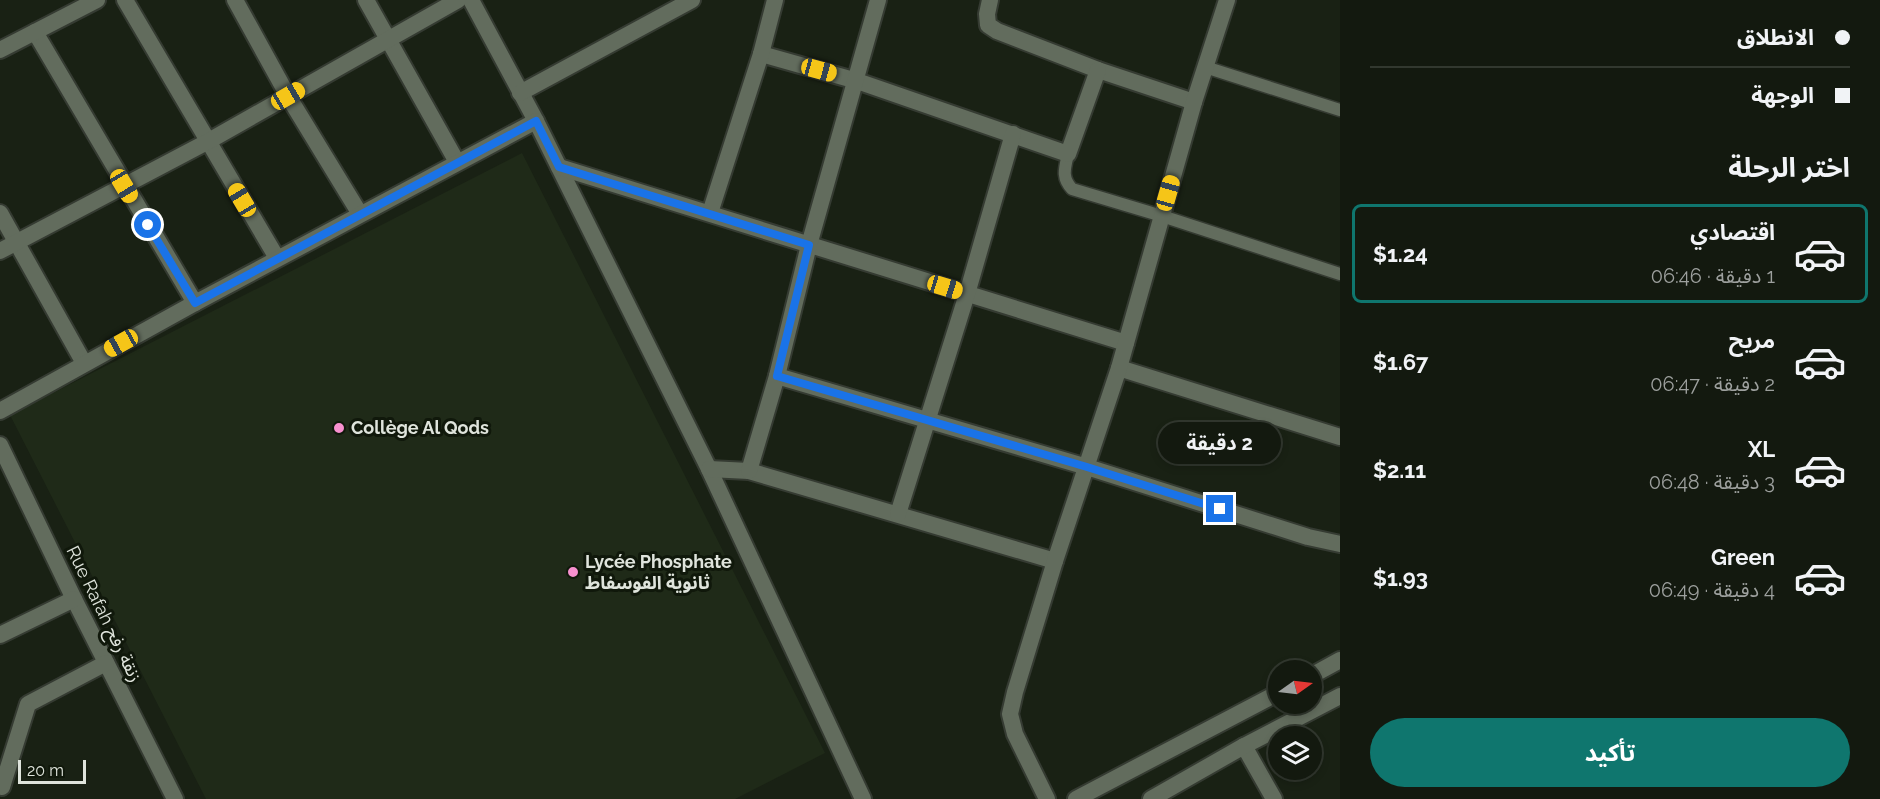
<!DOCTYPE html>
<html lang="ar">
<head>
<meta charset="utf-8">
<style>
	body { margin:0; font-family:Raleway,"Noto Sans Arabic",sans-serif; background:#20261d; color:#f1f3f6; direction:rtl; height:100vh; display:flex; flex-direction:column; font-size:22px; white-space:nowrap }
	* { box-sizing:border-box; margin:0 }
	p { font-size:20px; color:#9da09e }
	.icon { flex:none; width:33px; height:33px; fill:none; stroke:currentColor; stroke-width:2; stroke-linecap:round; stroke-linejoin:round }
	.map { position:relative; flex:1; overflow:hidden; direction:ltr }
	.drawer { display:flex; flex-direction:column; background:#13190f; width:540px }
	.drawer>* { flex:none }
	.top-card { display:grid; align-content:center; height:132px; padding:0 30px; background:#13190f }
	.needle { width:39px; rotate:76deg }
	.controls { position:absolute; left:1268px; top:660px; display:grid; gap:12px }
	.controls a { display:grid; place-items:center; width:54px; height:54px; border-radius:50%; background:#13190f; box-shadow:0 3px 9px #0003,0 0 0 2px #32382f; font-size:30px }
	.scale { position:absolute; left:18px; bottom:15px; width:68px; box-sizing:border-box; padding-left:6px; border:3px solid #dfe4dc; border-top:0; font-size:16px; line-height:21px; white-space:nowrap; color:#dfe4dc; -webkit-text-stroke:4px #10180b; paint-order:stroke }
	.end { position:absolute; width:27px; height:27px; margin:-14px; border:8px solid #1a73e8; background:#fff; box-shadow:0 0 0 3px #fff }
	.from { border-radius:50% }
	.bubble { position:absolute; height:42px; border-radius:21px; background:#13190f; box-shadow:0 3px 9px #0003,0 0 0 2px #32382f; font-size:20px; font-weight:700; line-height:42px; text-align:center; direction:rtl }
	.car { position:absolute; width:18px; height:36px; margin:-18px -9px; border-radius:8px; box-shadow:0 0 4px 2px #0007; background:linear-gradient(#f5c518 24%,#345 0 40%,#f5c518 0 76%,#345 0 86%,#f5c518 0) }
	.top-card b { display:flex; align-items:center; gap:21px; height:57px; font-size:22px }
	.top-card b+b { border-top:2px solid #32382f }
	.top-card i { width:15px; height:15px; background:#f1f3f6 }
	ul { padding:0; list-style:none }
	li { display:flex; align-items:center; gap:18px; height:99px; margin:0 12px 9px; padding:0 18px; border:3px solid transparent; border-radius:9px }
	li div { flex:1 }
	li b { display:block; font-size:22px }
	li em { font-style:normal; font-weight:700 }
	li.active { border-color:#0f766e }
	li>.icon { width:54px; height:54px; stroke-width:1.5 }
	h2 { padding:0 30px; font-size:27px; line-height:72px }
	.primary-button { display:flex; gap:12px; margin-top:auto; padding:12px 30px }
	.primary-button a { flex:1; height:69px; border-radius:36px; background:#0f766e; color:#fff; font-size:24px; font-weight:700; line-height:69px; text-align:center }
	main { display:flex; flex:1; min-height:0 }
	.map>svg:first-child { display:block }
	.built { fill:#1f2a18 }
	.lines { fill:none; stroke-linecap:round; stroke-linejoin:round }
	.service-casing { stroke:#353b32; stroke-width:15 }
	.minor-casing { stroke:#353b32; stroke-width:20 }
	.secondary-casing { stroke:#353b32; stroke-width:20 }
	.service { stroke:#626c5d; stroke-width:12 }
	.minor { stroke:#626c5d; stroke-width:16 }
	.secondary { stroke:#626c5d; stroke-width:16 }
	.route { stroke:#1a73e8; stroke-width:8 }
	.poi-dot { fill:#f790ce; stroke:#10180b; stroke-width:2 }
	.labels { text-anchor:middle; stroke-width:6; stroke-linejoin:round; paint-order:stroke }
	.poi-label { font-size:18px; font-weight:bold; fill:#dfe4dc; stroke:#10180b; text-anchor:start }
	.street-label { font-size:18px; fill:#dfe4dc; stroke:#10180b }
</style>
</head>
<body>
<main>
<section class="drawer">
<div class="top-card">
<b><i class="from"></i>الانطلاق</b>
<b><i></i>الوجهة</b>
</div>
<h2>اختر الرحلة</h2>
<ul>
<li class="active"><svg class="icon" aria-label="car" viewBox="0 0 24 24"><path d="M5 17H2v-5l4-1 3-4h7l3 4 3 1v5h-3M9 17h6M6 11h13"/><circle cx="7" cy="17" r="2"/><circle cx="17" cy="17" r="2"/></svg><div><b>اقتصادي</b><p>1 دقيقة · 06:46</p></div><em>$1.24</em></li>
<li><svg class="icon" aria-label="car" viewBox="0 0 24 24"><path d="M5 17H2v-5l4-1 3-4h7l3 4 3 1v5h-3M9 17h6M6 11h13"/><circle cx="7" cy="17" r="2"/><circle cx="17" cy="17" r="2"/></svg><div><b>مريح</b><p>2 دقيقة · 06:47</p></div><em>$1.67</em></li>
<li><svg class="icon" aria-label="car" viewBox="0 0 24 24"><path d="M5 17H2v-5l4-1 3-4h7l3 4 3 1v5h-3M9 17h6M6 11h13"/><circle cx="7" cy="17" r="2"/><circle cx="17" cy="17" r="2"/></svg><div><b>XL</b><p>3 دقيقة · 06:48</p></div><em>$2.11</em></li>
<li><svg class="icon" aria-label="car" viewBox="0 0 24 24"><path d="M5 17H2v-5l4-1 3-4h7l3 4 3 1v5h-3M9 17h6M6 11h13"/><circle cx="7" cy="17" r="2"/><circle cx="17" cy="17" r="2"/></svg><div><b>Green</b><p>4 دقيقة · 06:49</p></div><em>$1.93</em></li>
</ul>
<div class="primary-button"><a>تأكيد</a></div>
</section>
<div class="map">
<svg width="1340" height="799" viewBox="0 0 1340 799">
	<rect width="100%" height="100%" fill="#192114"/>
	<polygon class="built" points="522,153 825,753 735,799 206,799 10,415"/>
	<g class="lines">
		<g class="service-casing">
			<g id="service">
				<polyline points="1205,67 1340,110"/>
				<path d="M 1068,154 C 1065,168 1061,177 1072,189 L 1162,216 L 1340,274"/>
			</g>
		</g>
		<g class="minor-casing">
			<g id="minor">
				<polyline points="125,0 277,258"/>
				<polyline points="235,0 288,96 360,214"/>
				<polyline points="366,0 457,162"/>
				<polyline points="471,0 536,121 709,469 863,799"/>
				<polyline points="990,0 987,14 988,25 997,31 1098,70 1194,102"/>
				<polyline points="35,32 195,303"/>
				<polyline points="0,50 97,0"/>
				<polyline points="761,54 857,81 1068,154 1098,70"/>
				<polyline points="520,93 692,0"/>
				<polyline points="559,167 1126,343"/>
				<polyline points="0,213 84,363"/>
				<polyline points="710,213 761,54 775,0"/>
				<polyline points="0,251 207,142 458,0"/>
				<polyline points="1119,368 1340,437"/>
				<polyline points="777,376 1087,467 1308,537 1340,544"/>
				<polyline points="0,411 195,303 536,121"/>
				<polyline points="0,445 74,599 175,799"/>
				<polyline points="709,469 749,471 1055,561"/>
				<polyline points="749,471 777,376 809,245 878,0"/>
				<polyline points="898,514 967,294 1013,134"/>
				<polyline points="0,635 74,599"/>
				<polyline points="1244,746 1274,799"/>
				<polyline points="2,787 28,704 106,663"/>
				<polyline points="1047,799 1015,734 1010,714 1015,692 1055,561 1119,368 1194,102 1227,0"/>
			</g>
		</g>
		<g class="secondary-casing">
			<g id="secondary">
				<polyline points="1311,676 1340,660"/>
				<polyline points="1076,799 1278,693"/>
				<polyline points="1151,799 1244,746 1340,696"/>
			</g>
		</g>
		<use href="#service" class="service"/>
		<use href="#minor" class="minor"/>
		<use href="#secondary" class="secondary"/>
	</g>
	<g class="lines">
		<polyline class="route" points="148,225 195,303 536,121 559,167 809,245 777,376 1087,467 1220,509"/>
	</g>
	<g class="poi-dot">
		<circle cx="339" cy="428" r="6"/>
		<circle cx="573" cy="572" r="6"/>
	</g>
	<g class="labels">
		<g class="poi-label">
			<text x="351" y="434">Collège Al Qods</text>
			<text x="585" y="568">Lycée Phosphate<tspan x="585" dy="21">ثانوية الفوسفاط</tspan></text>
		</g>
		<g class="street-label">
			<text transform="translate(104 614) rotate(64)" y="6">Rue Rafah زنقة رفح</text>
		</g>
	</g>
</svg>
<div class="controls">
<a><svg class="needle" viewBox="-14 -14 28 28"><path d="M0-13l5 13h-10z" fill="#e53935"/><path d="M0 13l5-13h-10z" fill="#9da09e"/></svg></a>
<a><svg class="icon" aria-label="layers" viewBox="0 0 24 24"><path d="M12 4l9 5-9 5-9-5zM3 14l9 5 9-5"/></svg></a>
</div>
<div class="scale">20 m</div>
<i class="end from" style="left:148px;top:225px"></i>
<i class="end" style="left:1220px;top:509px"></i>
<div class="bubble" style="left:1158px;top:422px;width:123px">2 دقيقة</div>
<i class="car" style="left:819px;top:70px;rotate:105deg"></i>
<i class="car" style="left:288px;top:96px;rotate:60deg"></i>
<i class="car" style="left:124px;top:186px;rotate:149deg"></i>
<i class="car" style="left:1168px;top:193px;rotate:16deg"></i>
<i class="car" style="left:242px;top:200px;rotate:329deg"></i>
<i class="car" style="left:945px;top:287px;rotate:107deg"></i>
<i class="car" style="left:121px;top:343px;rotate:241deg"></i>
</div>
</main>
</body>
</html>
